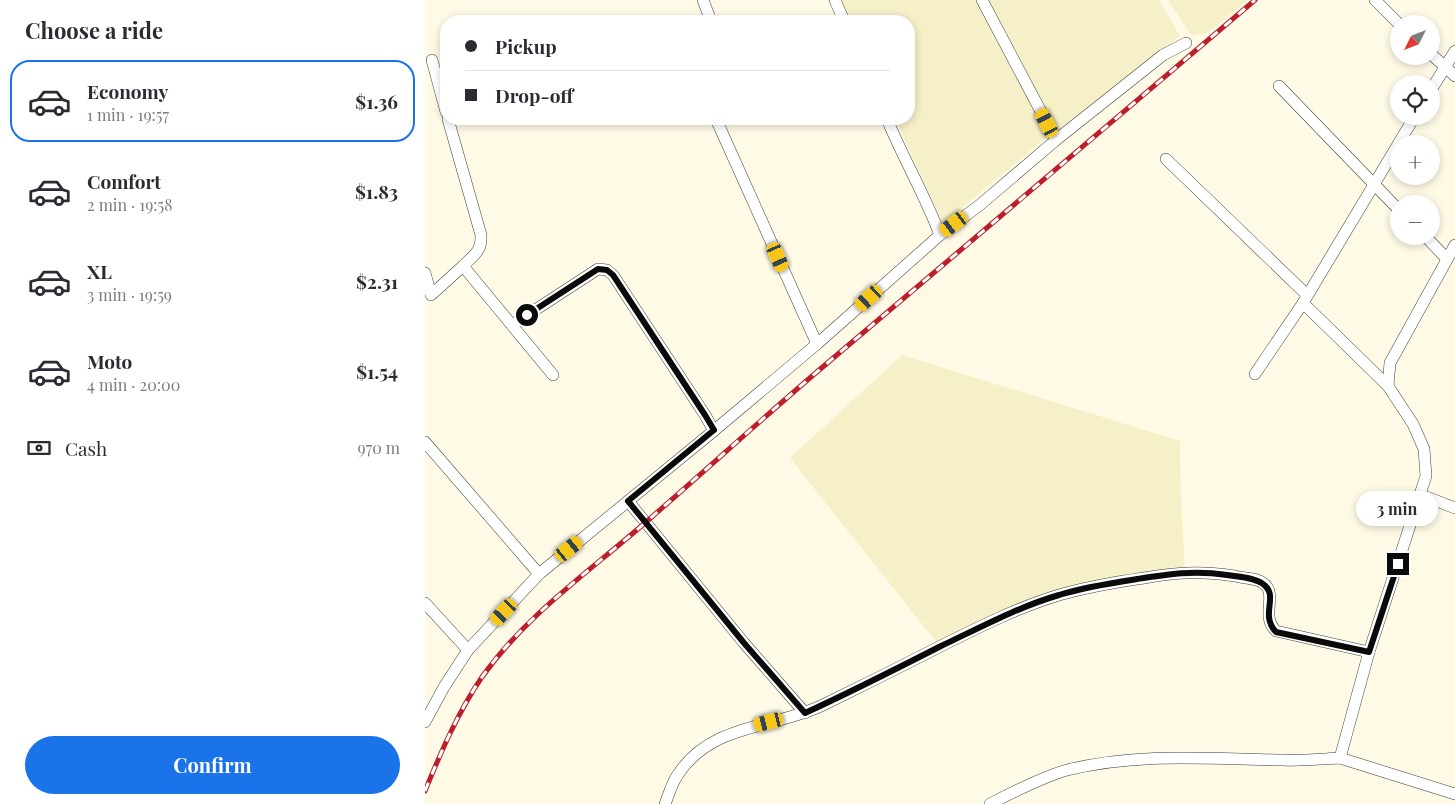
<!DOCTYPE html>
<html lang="en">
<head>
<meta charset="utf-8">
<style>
	body { margin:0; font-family:"Playfair Display",serif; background:#f7f7f7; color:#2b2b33; height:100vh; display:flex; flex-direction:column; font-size:19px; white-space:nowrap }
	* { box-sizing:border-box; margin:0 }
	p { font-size:16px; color:#7c7c81 }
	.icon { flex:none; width:28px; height:28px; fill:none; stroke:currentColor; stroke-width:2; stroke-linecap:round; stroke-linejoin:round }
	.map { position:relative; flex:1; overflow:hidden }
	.panel { display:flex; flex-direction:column; background:#fff; width:425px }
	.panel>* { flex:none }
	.guide { position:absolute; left:15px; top:15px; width:475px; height:110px; border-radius:20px; box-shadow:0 2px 8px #0003; display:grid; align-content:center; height:110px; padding:0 25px; background:#fff }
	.needle { width:32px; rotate:228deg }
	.fabs { position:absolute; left:965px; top:15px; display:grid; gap:10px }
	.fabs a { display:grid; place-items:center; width:50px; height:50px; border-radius:50%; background:#fff; box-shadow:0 2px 8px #0003; font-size:25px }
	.end { position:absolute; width:22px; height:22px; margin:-11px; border:6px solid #0a0a0a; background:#fff; box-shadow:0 0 0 2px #fff }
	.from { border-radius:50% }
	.bubble { position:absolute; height:35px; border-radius:18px; background:#fff; box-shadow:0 2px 8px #0003; font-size:16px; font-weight:700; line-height:35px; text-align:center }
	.car { position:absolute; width:15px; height:30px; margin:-15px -8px; border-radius:6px; box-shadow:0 0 4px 1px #0007; background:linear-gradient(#f5c518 24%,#345 0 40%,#f5c518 0 76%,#345 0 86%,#f5c518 0) }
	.guide b { display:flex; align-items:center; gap:18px; height:48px; font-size:19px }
	.guide b+b { border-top:1px solid #e1e1e2 }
	.guide i { width:12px; height:12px; background:#2b2b33 }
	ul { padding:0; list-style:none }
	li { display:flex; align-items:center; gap:15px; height:82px; margin:0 10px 8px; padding:0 15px; border:2px solid transparent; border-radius:20px }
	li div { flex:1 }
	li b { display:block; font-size:19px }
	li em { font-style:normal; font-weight:700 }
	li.active { border-color:#1a73e8 }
	li>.icon { width:45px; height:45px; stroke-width:1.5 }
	h2 { padding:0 25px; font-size:22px; line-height:60px }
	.pay { display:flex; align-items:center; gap:12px; height:55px; padding:0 25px; font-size:19px }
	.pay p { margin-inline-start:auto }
	.button { display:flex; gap:10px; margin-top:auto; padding:10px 25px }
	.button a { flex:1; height:58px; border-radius:30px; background:#1a73e8; color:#fff; font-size:20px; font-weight:700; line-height:58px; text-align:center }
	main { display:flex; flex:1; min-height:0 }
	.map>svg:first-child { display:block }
	.farmland { fill:#f5f0c7 }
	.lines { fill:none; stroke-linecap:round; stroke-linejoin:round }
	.minor-casing { stroke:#3d3d3d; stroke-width:12 }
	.minor { stroke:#fff; stroke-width:11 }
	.rail-casing { stroke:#bc1f2b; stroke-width:5 }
	.rail { stroke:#fff; stroke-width:3; stroke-dasharray:9; stroke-linecap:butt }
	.route { stroke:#0a0a0a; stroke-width:6 }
</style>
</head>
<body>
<main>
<section class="panel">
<h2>Choose a ride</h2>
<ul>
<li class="active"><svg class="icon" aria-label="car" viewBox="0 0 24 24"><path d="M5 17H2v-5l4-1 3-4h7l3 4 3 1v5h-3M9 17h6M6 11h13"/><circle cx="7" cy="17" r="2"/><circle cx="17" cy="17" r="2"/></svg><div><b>Economy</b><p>1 min · 19:57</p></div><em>$1.36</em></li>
<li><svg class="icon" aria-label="car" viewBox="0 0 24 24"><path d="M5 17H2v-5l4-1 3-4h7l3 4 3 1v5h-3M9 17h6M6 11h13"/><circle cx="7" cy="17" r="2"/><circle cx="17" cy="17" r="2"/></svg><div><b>Comfort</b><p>2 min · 19:58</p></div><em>$1.83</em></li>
<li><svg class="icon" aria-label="car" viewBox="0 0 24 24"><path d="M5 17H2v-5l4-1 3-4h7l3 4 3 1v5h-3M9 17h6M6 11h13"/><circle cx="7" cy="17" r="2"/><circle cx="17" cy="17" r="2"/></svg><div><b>XL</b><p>3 min · 19:59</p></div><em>$2.31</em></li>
<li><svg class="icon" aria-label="car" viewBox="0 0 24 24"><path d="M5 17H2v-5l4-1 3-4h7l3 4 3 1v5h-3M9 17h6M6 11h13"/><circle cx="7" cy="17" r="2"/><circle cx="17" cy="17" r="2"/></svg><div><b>Moto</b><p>4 min · 20:00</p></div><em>$1.54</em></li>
</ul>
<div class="pay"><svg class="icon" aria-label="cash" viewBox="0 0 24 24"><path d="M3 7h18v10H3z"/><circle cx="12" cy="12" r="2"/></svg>Cash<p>970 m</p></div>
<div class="button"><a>Confirm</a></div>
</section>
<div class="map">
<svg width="1030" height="804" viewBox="0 0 1030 804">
	<rect width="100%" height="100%" fill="#fffae6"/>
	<g class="farmland">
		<polygon points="414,0 551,0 622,137 518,223 470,119 484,119 484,21 424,21"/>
		<polygon points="563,0 734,0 755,36 633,130"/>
		<polygon points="743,0 823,0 782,33 767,36"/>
		<polygon points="477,355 755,441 756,501 760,569 672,583 512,643 365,458"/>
	</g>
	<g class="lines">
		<g class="minor-casing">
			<g id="minor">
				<polyline points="278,0 286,21"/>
				<polyline points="410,0 419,21"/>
				<polyline points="557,0 631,140"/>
				<polyline points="950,0 974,24"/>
				<polyline points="1006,54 1030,76"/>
				<polyline points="7,60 21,112"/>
				<polyline points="854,86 974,210"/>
				<polyline points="1006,90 1030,51"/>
				<path d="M 23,119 L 56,235 C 57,251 49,255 38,266"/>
				<polyline points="291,119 392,344"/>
				<path d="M 462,119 C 478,158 500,195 515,235"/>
				<polyline points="741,159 882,295"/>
				<polyline points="1000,236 1022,259"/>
				<polyline points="0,273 6,295 38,266 128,375"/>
				<polyline points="878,303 963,386 988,424 999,449 1001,476 944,652 915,758 1030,794"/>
				<polyline points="87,325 173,269 182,270 188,275 280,415 289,431"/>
				<polyline points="830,374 878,303 990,116"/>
				<polyline points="963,386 965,363 1030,245"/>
				<polyline points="0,442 114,574"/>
				<polyline points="996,495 1030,508"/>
				<polyline points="203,501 319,643 380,713"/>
				<polyline points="0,603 43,650"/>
				<polyline points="0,722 19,687 43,650 114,574 285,434 392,344 515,235 556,204 631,140 738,55 761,43"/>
				<path d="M 240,804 C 244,794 247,782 254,773 C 288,723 348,729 398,705 C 437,686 477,666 516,646 C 554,627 594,607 634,595 C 662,587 691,582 719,578 C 754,572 775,571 810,576 C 817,578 825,578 832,580 C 858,589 833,614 851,631 L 944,652"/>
				<path d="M 565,804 C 588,792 618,777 642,770 C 713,752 786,759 858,760 C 877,761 896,759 915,758"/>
			</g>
		</g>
		<use href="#minor" class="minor"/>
		<g class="rail-casing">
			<path id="rail" d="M 0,791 C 16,752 33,712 57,677 C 101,615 165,571 221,522 C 281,470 340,416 400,365 C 544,243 687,122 830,0"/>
		</g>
		<use href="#rail" class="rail"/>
	</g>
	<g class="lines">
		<path class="route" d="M 102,315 L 173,269 L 182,270 L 188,275 L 280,415 L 289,430 L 203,501 L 319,643 L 380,713 C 426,692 471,669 516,646 C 554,628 593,607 634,595 C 659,587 686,583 712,579 C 744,574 769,570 802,575 C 813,577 829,577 838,584 C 855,596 834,614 851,632 L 944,652 L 973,564"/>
	</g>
</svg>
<div class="fabs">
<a><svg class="needle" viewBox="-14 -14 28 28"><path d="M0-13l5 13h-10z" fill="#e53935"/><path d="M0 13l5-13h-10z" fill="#7c7c81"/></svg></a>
<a><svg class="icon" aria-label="locate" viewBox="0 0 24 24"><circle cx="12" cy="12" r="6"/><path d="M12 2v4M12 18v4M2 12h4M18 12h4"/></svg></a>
<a>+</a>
<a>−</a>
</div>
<i class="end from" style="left:102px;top:315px"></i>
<i class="end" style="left:973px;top:564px"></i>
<div class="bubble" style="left:931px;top:491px;width:82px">3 min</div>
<i class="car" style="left:622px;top:123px;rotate:332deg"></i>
<i class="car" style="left:529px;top:224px;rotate:233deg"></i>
<i class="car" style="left:353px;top:257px;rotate:156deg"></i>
<i class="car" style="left:444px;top:298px;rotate:228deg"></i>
<i class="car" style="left:144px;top:549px;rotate:51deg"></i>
<i class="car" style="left:79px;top:612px;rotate:223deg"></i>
<i class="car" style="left:344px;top:722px;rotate:256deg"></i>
<div class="guide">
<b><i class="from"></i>Pickup</b>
<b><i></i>Drop-off</b>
</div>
</div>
</main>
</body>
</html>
